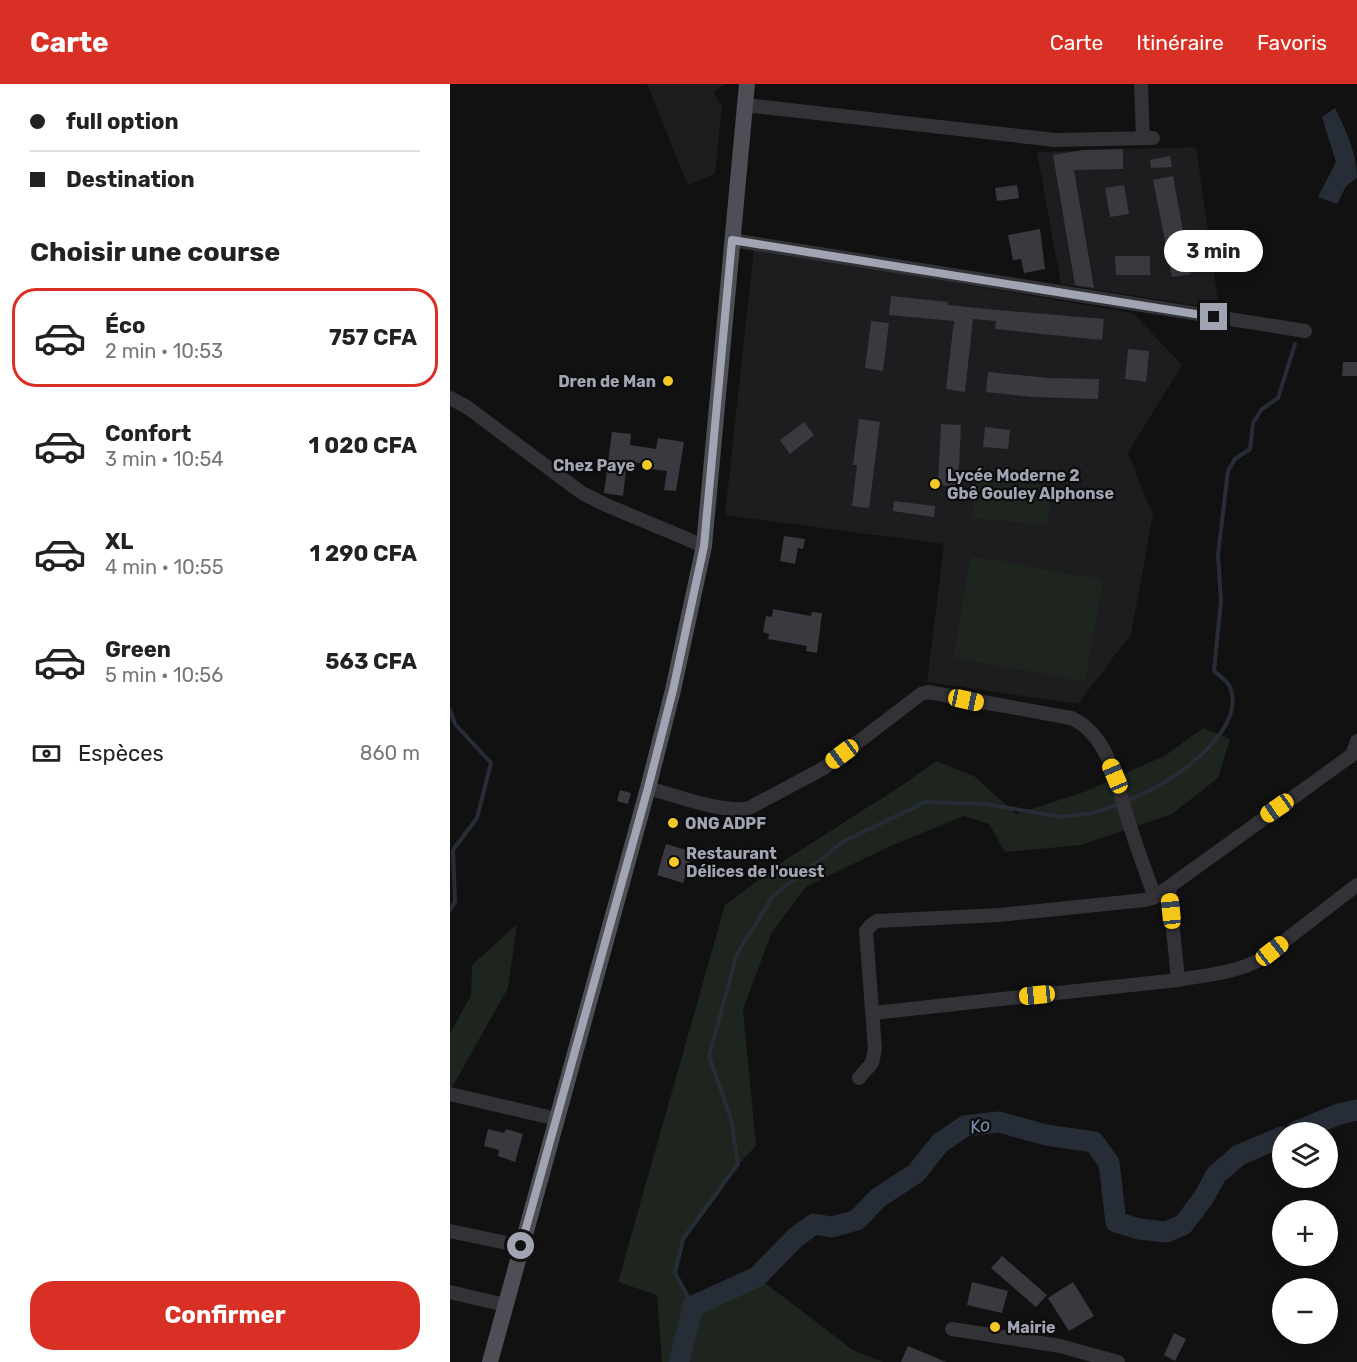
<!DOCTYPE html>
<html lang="fr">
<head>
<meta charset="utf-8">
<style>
	body { margin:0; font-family:Rubik,sans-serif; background:#f6f6f6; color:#222; height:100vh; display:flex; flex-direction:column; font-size:22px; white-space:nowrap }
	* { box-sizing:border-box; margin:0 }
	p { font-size:20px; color:#767676 }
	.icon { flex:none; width:33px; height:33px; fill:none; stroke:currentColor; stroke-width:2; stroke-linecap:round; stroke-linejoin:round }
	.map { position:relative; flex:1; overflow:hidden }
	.drawer { display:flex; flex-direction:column; background:#fff; width:450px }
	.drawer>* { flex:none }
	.top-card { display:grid; align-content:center; height:132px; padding:0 30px; background:#fff }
	.tools { position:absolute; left:822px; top:1038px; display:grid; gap:12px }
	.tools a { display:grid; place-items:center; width:66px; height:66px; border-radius:50%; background:#fff; box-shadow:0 3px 9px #0003; font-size:30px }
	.end { position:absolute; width:27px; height:27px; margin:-14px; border:8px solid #a1a5b3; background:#111; box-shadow:0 0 0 3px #111 }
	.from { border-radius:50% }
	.bubble { position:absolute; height:42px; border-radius:21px; background:#fff; box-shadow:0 3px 9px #0003; font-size:20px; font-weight:700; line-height:42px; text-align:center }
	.car { position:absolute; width:18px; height:36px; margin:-18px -9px; border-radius:8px; box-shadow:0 0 4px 2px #0007; background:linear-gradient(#f5c518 24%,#345 0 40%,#f5c518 0 76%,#345 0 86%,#f5c518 0) }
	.top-card b { display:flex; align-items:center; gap:21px; height:57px; font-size:22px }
	.top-card b+b { border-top:2px solid #e0e0e0 }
	.top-card i { width:15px; height:15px; background:#222 }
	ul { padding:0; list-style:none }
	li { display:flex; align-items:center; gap:18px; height:99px; margin:0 12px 9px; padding:0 18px; border:3px solid transparent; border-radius:24px }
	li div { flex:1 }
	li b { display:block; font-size:22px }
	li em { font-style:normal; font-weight:700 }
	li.on { border-color:#d93025 }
	li>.icon { width:54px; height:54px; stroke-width:1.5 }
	h2 { padding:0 30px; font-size:27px; line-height:72px }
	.pay { display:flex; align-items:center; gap:15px; height:66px; padding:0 30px; font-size:22px }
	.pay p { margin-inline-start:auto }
	.cta { display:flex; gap:12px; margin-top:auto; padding:12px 30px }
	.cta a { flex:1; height:69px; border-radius:24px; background:#d93025; color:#fff; font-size:24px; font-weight:700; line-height:69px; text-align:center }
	header { display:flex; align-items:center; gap:36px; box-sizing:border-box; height:84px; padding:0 30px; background:#d93025; color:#fff }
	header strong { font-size:28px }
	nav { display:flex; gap:33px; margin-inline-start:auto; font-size:21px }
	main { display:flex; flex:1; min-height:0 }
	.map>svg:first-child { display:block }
	.built { fill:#1d1d1f }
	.green { fill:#1d251e }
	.water { fill:#272d36 }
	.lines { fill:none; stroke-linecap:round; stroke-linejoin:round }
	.stream { stroke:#272d36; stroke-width:4 }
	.river { stroke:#272d36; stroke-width:21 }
	.building { fill:#3a393f }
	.minor { stroke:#323237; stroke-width:14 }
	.major { stroke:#4d4e56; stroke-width:16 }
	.route { stroke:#a1a5b3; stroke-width:8 }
	.poi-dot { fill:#f4c927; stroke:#0c0c0d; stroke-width:2 }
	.labels { text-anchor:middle; stroke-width:4.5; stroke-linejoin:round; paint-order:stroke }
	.poi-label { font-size:16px; font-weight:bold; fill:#a1a5b3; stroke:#0c0c0d; text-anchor:start }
	.water-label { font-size:18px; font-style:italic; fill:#778eaf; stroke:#0c0c0d }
</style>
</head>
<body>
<header>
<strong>Carte</strong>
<nav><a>Carte</a><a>Itinéraire</a><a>Favoris</a></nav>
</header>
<main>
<section class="drawer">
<div class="top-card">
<b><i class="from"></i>full option</b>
<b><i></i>Destination</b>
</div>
<h2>Choisir une course</h2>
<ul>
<li class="on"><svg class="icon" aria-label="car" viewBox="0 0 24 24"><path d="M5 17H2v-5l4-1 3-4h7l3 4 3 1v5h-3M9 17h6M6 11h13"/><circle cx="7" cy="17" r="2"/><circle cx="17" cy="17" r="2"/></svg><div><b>Éco</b><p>2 min · 10:53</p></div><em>757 CFA</em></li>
<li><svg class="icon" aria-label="car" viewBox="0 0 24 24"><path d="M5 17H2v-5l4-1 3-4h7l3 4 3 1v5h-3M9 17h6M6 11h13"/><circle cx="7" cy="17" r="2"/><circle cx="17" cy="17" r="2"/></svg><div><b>Confort</b><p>3 min · 10:54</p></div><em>1 020 CFA</em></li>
<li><svg class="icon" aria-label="car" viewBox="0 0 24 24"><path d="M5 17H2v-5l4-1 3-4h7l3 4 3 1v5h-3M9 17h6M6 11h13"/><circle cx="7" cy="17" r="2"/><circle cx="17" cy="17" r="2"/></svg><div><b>XL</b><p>4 min · 10:55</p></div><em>1 290 CFA</em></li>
<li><svg class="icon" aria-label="car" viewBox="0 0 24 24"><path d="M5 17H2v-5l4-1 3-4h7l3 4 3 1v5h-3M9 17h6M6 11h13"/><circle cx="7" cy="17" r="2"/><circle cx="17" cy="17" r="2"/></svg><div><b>Green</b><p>5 min · 10:56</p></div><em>563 CFA</em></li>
</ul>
<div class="pay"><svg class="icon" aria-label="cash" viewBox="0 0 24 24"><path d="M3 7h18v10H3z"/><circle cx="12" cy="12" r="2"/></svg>Espèces<p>860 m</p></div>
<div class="cta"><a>Confirmer</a></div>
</section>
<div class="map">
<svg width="907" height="1278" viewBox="0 0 907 1278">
	<rect width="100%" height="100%" fill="#111112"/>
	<g class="built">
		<polygon points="197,0 275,0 263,8 272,23 265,90 238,101"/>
		<polygon points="746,63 769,225 611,200 587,68"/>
		<polygon points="304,165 683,229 732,281 678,369 703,431 681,550 628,620 477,598 494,460 275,431"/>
	</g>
	<g class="green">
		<polygon points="525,395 601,402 598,441 522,434"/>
		<polygon points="521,472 653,496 635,597 503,574"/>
		<polygon points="753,644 780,655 768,694 722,730 631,761 555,768 539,740 514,732 438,763 356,803 322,848 293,925 306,1062 288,1080 233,1155 225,1189 243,1222 307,1193 403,1266 433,1278 212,1278 207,1211 168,1198 275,821 338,774 451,702 486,677 524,692 566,730 634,708 716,671"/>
		<polygon points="67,840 58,904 0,1007 0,950 21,911 22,881"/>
	</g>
	<path class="water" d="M 885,24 C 896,47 907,69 907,94 L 896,102 L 887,120 L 868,113 L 886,78 L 872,33 Z"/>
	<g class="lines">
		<g class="stream">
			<polyline points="0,626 5,640 41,679 27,734 3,766 5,818 0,826"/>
			<path d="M 676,717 C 712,705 799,650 780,603 C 777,597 769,591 764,587 L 771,517 L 768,470 L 778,387 L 785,375 L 800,365 L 803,339 L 811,326 L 828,314 L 845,260"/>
			<polyline points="243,1222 225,1189 233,1155 288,1080 281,1035 259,972 287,870 323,812 393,758 475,718 536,720 611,733 643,729 669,720"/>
		</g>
		<g class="river">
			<polyline points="845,1048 889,1030 907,1026"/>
			<polyline points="229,1278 243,1222 307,1193 345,1154 364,1140 382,1143 407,1136 428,1114 466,1089 490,1059 515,1042 549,1038 596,1051 644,1058 659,1079 666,1138 689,1145 716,1148 733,1141 754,1113 766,1091 789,1071 832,1053"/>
		</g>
	</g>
	<g class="building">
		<polygon points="673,65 673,85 624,86 644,204 625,201 603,71 633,66"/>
		<polygon points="720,72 722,83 701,84 700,76"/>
		<polygon points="723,92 741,190 722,193 703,96"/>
		<polygon points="567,101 569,114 547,117 545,104"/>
		<polygon points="674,101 679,130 660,133 655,104"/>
		<polygon points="590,145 595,185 574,189 571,175 563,176 558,151"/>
		<polygon points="665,172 700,172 700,191 666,191"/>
		<polygon points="441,212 498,218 497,221 547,226 654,235 652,256 545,245 546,237 523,235 515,308 496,305 504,237 439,231"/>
		<polygon points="421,237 439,239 433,287 415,284"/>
		<polygon points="678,265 699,267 696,298 675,295"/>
		<polygon points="893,278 907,278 907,292 892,292"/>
		<polygon points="538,288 598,294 649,295 648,315 583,313 536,308"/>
		<polygon points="409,335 430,338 419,424 402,422 407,381 403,381"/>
		<polygon points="354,338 364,351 340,370 330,356"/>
		<polygon points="491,340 511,341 508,403 488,401"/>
		<polygon points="535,343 560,346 558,365 533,363"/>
		<polygon points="162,348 181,350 180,361 206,365 208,354 234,358 226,407 214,406 217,387 200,385 200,381 177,377 173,412 154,409"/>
		<polygon points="444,417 485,422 484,433 443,427"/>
		<polygon points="334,452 355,455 353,465 348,464 345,480 330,477"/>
		<polygon points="323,525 361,532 362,528 372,529 367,569 356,567 357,562 318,555 319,550 313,548 316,532 322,533"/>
		<polygon points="170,706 181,709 178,720 167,717"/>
		<polygon points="216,760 243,768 233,799 207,791"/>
		<polygon points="38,1045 54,1049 56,1045 73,1050 65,1078 48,1072 49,1066 34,1062"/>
		<polygon points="552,1172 597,1211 586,1223 541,1184"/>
		<polygon points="522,1198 558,1207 552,1229 517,1221"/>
		<polygon points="623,1198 644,1232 619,1247 598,1214"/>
		<polygon points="724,1249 736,1255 725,1277 714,1271"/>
		<polygon points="458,1262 496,1278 451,1278"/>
	</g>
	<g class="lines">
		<g class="minor">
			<polyline points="691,0 693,54"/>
			<polyline points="294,25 304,22 605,56 703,54"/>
			<polyline points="282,156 855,247"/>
			<polyline points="0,314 17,323 132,409 156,421 254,462"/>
			<path d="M 198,704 C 225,711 273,730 299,724 L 374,684 L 471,610 L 478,608 L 621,634 C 660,651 667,703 679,739 C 687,764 696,789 705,813"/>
			<polyline points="719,804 728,896"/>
			<path d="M 423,929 L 728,896 C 756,891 786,889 811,875 L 907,801"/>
			<polyline points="409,994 422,979 425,965 416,847 421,841 427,837 549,831 695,816 705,813 902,671 907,657"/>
			<polyline points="0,1010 107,1035"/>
			<polyline points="0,1147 71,1162"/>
			<polyline points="0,1208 55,1221"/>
			<polyline points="502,1245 610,1262 668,1278"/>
		</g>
		<polyline class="major" points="40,1278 198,704 223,606 254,462 297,0"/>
	</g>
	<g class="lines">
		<polyline class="route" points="71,1162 198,704 223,606 254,462 282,156 764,233"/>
	</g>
	<g class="poi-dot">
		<circle cx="218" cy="297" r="6"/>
		<circle cx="197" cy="381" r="6"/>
		<circle cx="485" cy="400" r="6"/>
		<circle cx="223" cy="739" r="6"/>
		<circle cx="224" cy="778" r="6"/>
		<circle cx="545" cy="1243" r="6"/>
	</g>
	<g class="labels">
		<g class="poi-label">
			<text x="206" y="303" text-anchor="end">Dren de Man</text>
			<text x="185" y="387" text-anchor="end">Chez Paye</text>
			<text x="497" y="397">Lycée Moderne 2<tspan x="497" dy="18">Gbê Gouley Alphonse</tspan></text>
			<text x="235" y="745">ONG ADPF</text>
			<text x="236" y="775">Restaurant<tspan x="236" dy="18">Délices de l'ouest</tspan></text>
			<text x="557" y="1249">Mairie</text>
		</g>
		<g class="water-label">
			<text transform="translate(530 1042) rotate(-11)" y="6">Ko</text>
		</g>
	</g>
</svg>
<div class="tools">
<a><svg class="icon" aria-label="layers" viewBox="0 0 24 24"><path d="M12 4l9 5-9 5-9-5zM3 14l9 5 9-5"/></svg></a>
<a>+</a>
<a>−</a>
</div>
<i class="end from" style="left:71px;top:1162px"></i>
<i class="end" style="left:764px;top:233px"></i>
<div class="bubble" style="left:714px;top:146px;width:99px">3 min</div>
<i class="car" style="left:516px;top:616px;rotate:102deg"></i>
<i class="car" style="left:392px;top:670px;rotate:233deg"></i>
<i class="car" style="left:665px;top:692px;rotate:337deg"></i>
<i class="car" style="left:827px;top:724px;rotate:235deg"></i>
<i class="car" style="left:721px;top:827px;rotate:354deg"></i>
<i class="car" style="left:822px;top:867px;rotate:52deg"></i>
<i class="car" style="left:587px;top:911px;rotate:264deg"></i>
</div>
</main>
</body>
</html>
